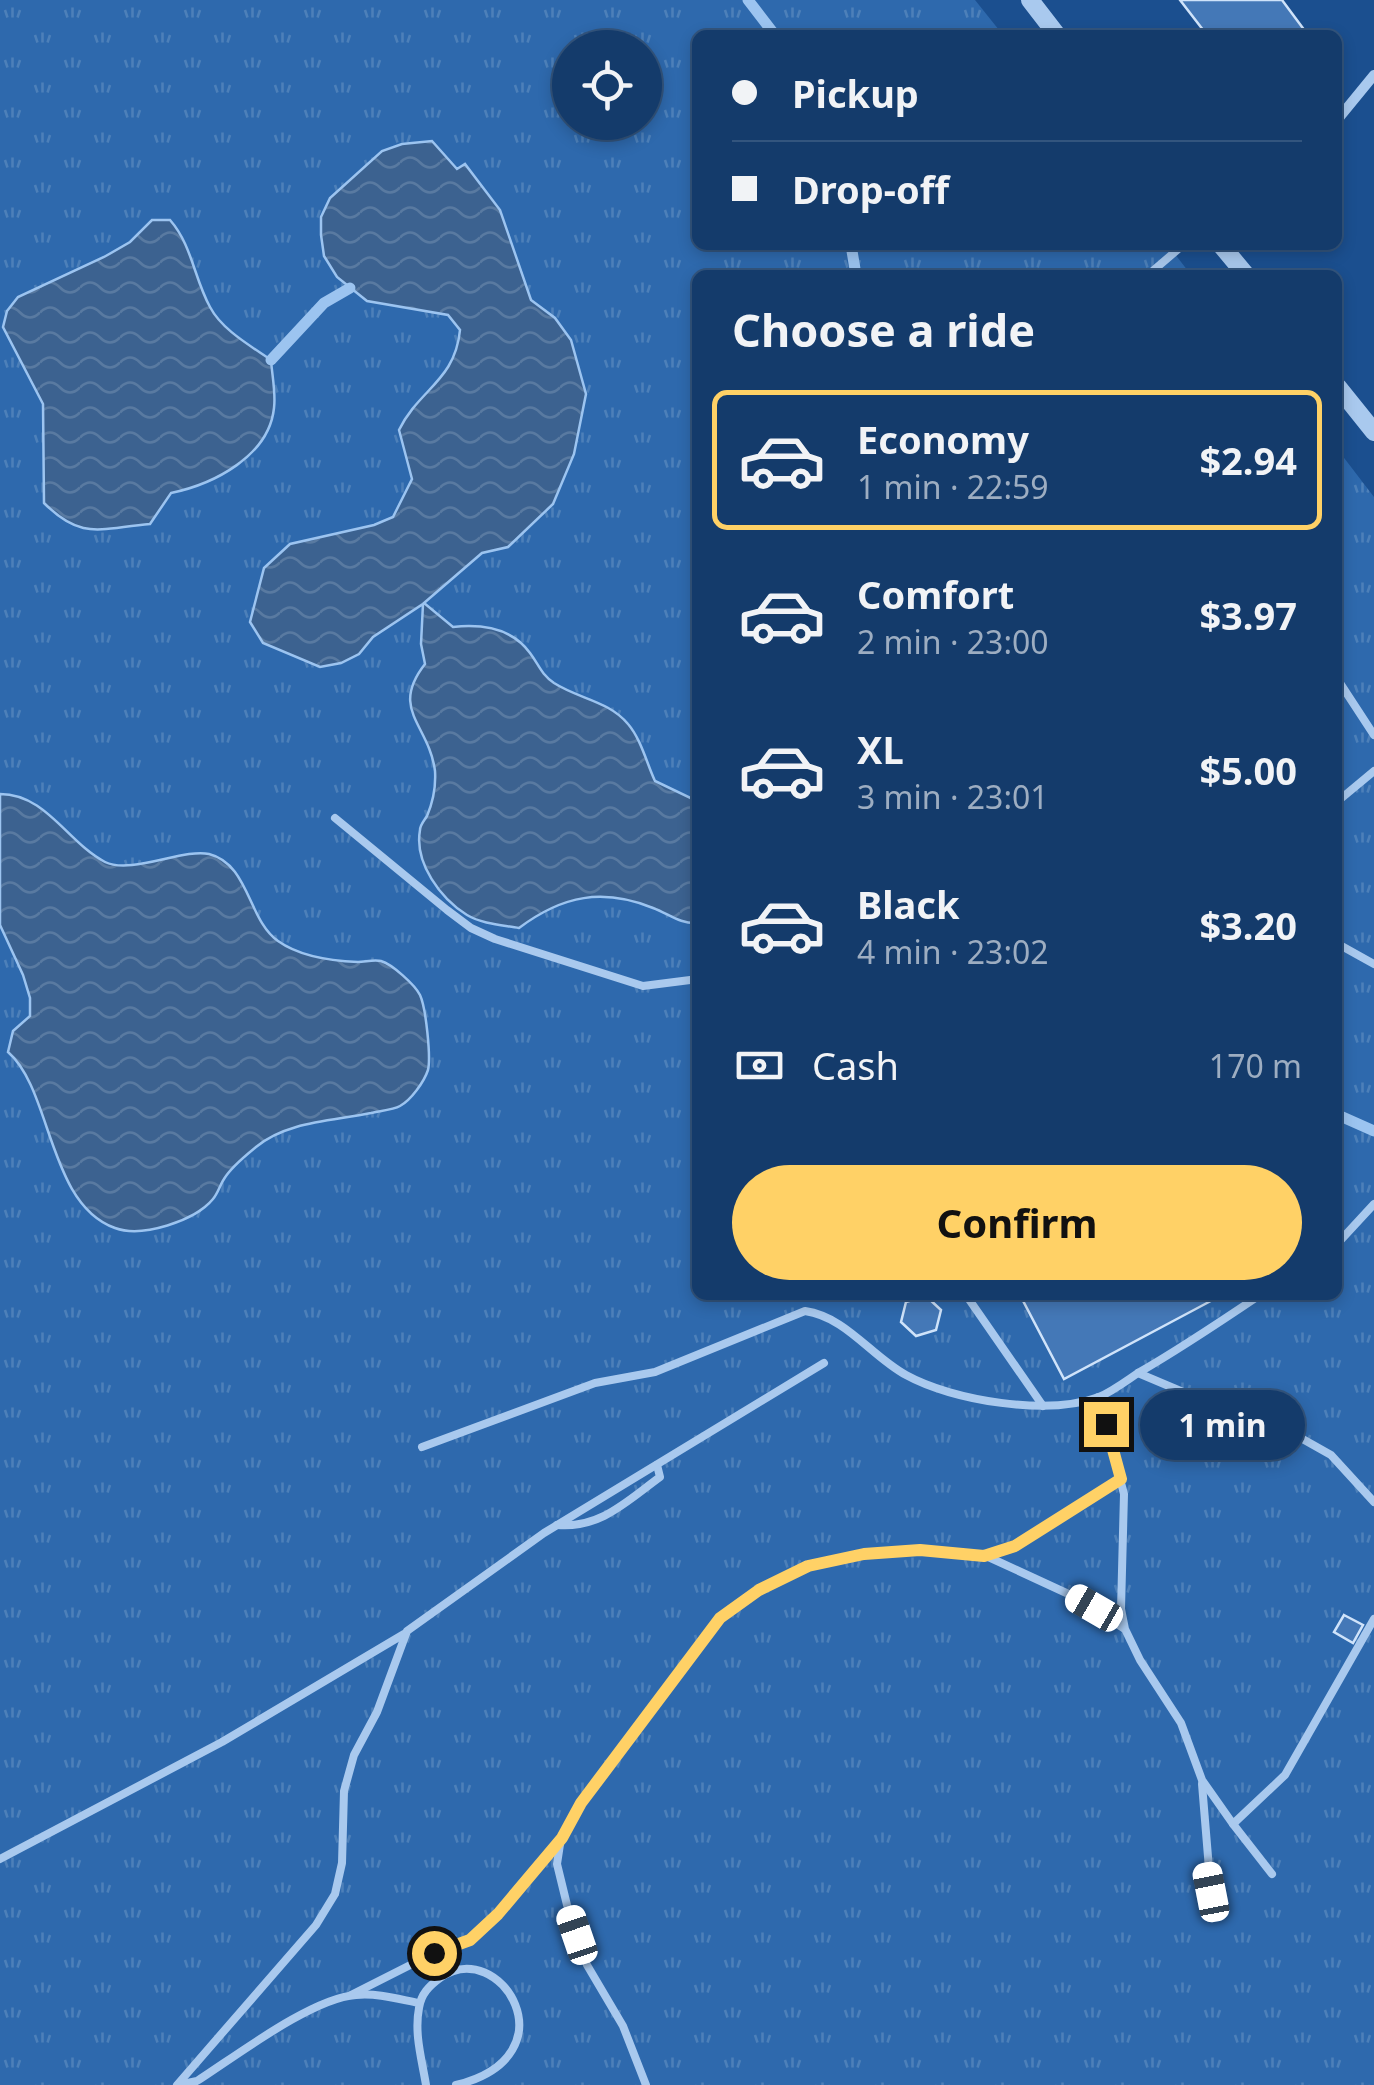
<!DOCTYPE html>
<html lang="en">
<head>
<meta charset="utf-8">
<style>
	body { margin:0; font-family:"Noto Sans",sans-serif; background:#214673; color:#f1f3f6; height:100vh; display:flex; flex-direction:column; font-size:38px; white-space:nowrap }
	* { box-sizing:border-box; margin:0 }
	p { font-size:32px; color:#9dadc1 }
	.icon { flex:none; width:55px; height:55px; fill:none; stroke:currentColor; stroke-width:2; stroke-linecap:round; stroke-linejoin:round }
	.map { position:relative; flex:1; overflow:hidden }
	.drawer { position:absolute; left:692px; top:270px; width:650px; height:1030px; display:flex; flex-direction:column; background:#143b6b; border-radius:15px; box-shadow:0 5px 15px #0003,0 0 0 2px #33557e }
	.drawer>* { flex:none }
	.hud { position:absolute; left:692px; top:30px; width:650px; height:220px; border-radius:15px; box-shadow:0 5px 15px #0003,0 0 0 2px #33557e; display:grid; align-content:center; height:220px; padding:0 40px; background:#143b6b }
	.tools { position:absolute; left:552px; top:30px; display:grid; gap:20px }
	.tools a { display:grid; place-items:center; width:110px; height:110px; border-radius:50%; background:#143b6b; box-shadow:0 5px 15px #0003,0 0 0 2px #33557e; font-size:50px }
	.end { position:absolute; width:45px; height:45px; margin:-22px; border:12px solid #ffd166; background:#111; box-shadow:0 0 0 5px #111 }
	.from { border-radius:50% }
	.bubble { position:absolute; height:70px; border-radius:35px; background:#143b6b; box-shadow:0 5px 15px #0003,0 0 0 2px #33557e; font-size:32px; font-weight:700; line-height:70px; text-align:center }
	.car { position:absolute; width:30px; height:60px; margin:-30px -15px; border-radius:12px; box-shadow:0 0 8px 2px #0007; background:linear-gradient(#fff 24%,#345 0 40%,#fff 0 76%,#345 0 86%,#fff 0) }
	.hud b { display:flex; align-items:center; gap:35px; height:95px; font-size:38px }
	.hud b+b { border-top:2px solid #33557e }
	.hud i { width:25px; height:25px; background:#f1f3f6 }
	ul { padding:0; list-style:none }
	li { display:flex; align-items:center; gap:30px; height:140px; margin:0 20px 15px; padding:0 20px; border:5px solid transparent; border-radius:15px }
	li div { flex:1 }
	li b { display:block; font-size:38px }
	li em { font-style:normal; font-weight:700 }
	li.current { border-color:#ffd166 }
	li>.icon { width:90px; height:90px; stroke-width:1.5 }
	h2 { padding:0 40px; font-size:45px; line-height:120px }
	.pay { display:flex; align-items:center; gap:25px; height:110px; padding:0 40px; font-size:38px }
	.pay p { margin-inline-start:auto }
	.button { display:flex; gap:20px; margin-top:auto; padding:20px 40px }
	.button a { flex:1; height:115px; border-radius:60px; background:#ffd166; color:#111; font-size:40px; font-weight:700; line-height:115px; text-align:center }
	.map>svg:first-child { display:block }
	.grass { fill:url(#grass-tufts); fill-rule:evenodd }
	.water { fill:url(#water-waves); stroke:#9cc4f0; stroke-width:2.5 }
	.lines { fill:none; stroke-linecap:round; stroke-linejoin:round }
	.stream { stroke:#9cc4f0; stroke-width:11 }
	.building { fill:#4478b7; stroke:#cfe3fa; stroke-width:2.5 }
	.service { stroke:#a9c9ee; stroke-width:8 }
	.minor { stroke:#a9c9ee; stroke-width:10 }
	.tertiary { stroke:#a9c9ee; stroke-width:18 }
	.route { stroke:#ffd166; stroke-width:12 }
</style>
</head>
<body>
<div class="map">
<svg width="1374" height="2085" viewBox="0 0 1374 2085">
	<defs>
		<pattern id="grass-tufts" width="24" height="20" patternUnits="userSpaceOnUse" patternTransform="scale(2.5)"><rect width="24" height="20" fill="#2e69ad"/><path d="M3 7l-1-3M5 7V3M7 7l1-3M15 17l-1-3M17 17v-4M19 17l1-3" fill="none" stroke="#4d80b9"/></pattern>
		<pattern id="water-waves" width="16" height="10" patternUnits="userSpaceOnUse" patternTransform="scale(2.5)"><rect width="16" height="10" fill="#3c6290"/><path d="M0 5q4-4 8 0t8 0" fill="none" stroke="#597aa1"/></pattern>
	</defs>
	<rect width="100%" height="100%" fill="#1b4f8f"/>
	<path class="grass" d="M 0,0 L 975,0 L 1003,35 L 698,35 L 698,245 L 1168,245 L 1191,275 L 698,275 L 698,1295 L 1338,1295 L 1338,450 L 1374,497 L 1374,2085 L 0,2085 ZM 570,48 L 645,48 L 645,122 L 570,122 Z"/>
	<g class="water">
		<path d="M 432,141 L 457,169 L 465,164 L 500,210 L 531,300 L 555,318 L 571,340 L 586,394 L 574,454 L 553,504 L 508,547 L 482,553 L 424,603 L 453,627 C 481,624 512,628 530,653 C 539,665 541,674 554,683 C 579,699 609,701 628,724 C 641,739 647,764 655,781 L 697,801 L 697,923 C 680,924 669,914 653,908 C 603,888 563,895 519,928 C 502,925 482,924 467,915 C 441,899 414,863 420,830 C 420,825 424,821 427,816 C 433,802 436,787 435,771 C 429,724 389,710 425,664 L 421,644 L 423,604 L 373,637 L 359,654 L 341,663 L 320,667 L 263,643 L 250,622 L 264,568 L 290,544 L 374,525 L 393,517 L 412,479 L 399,430 C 419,389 455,381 460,330 L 448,315 L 367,301 L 337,277 L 324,256 L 321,235 L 321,217 L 330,198 L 382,151 L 402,144 Z"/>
		<path d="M 152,220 L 170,220 C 192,245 194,278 210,307 C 222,330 251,346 271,360 C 272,375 276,393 274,408 C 269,456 214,484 171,493 L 150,524 C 100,528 82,541 44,503 L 43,404 L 3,327 L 7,311 L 18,297 L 104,257 L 130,242 Z"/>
		<path d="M 0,794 C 46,794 67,842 105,862 C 131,875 184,848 209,854 C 249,864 248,920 278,941 C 299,956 333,961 358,962 C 365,962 374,959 381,961 C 392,964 415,985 420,995 C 426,1008 431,1057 428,1070 C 424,1082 411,1100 400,1106 C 393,1110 379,1111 371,1113 C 334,1121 287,1121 256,1147 C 245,1156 231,1167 224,1179 C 220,1185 218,1193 213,1199 C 195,1221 142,1238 115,1228 C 48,1204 52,1090 8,1052 L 13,1031 L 30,1016 L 30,998 L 23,975 L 0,925 Z"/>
	</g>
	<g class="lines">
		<g class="stream">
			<polyline points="748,0 775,35"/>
			<polyline points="851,245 856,275"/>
			<polyline points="271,360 324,303 350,288"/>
			<polyline points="1338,1115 1374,1131"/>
		</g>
	</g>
	<g class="building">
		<polygon points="1180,0 1282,0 1308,35 1207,35"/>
		<polygon points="1020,1295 1222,1295 1064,1379"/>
		<polygon points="926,1296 941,1310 936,1330 916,1336 901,1322 906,1302"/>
		<polygon points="1344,1615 1363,1625 1353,1643 1334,1632"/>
	</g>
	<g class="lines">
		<g class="service">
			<polyline points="1148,275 1183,245"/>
			<polyline points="1338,680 1374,735"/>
			<polyline points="1338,801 1374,771"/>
			<polyline points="335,818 447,910 471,928 495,939 643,986 698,979"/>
			<polyline points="1338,944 1374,964"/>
			<polyline points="1338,1243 1374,1204"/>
			<polyline points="966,1295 1043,1406"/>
			<polyline points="1138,1373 1183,1392 1251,1410 1331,1455 1374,1502"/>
			<polyline points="1098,1397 1124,1494 1121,1609 1125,1629 1140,1660 1181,1723 1202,1780 1233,1824 1285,1775 1374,1619"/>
			<path d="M 422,1447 L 595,1383 L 655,1372 L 805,1311 C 846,1317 871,1356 906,1375 C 953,1401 1048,1416 1099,1397 C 1113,1391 1126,1381 1138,1373 C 1180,1349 1220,1322 1260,1295"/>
			<polyline points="1121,1479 1015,1546 984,1555 1075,1597 1123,1628"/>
			<path d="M 557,1525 C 600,1529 627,1501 660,1477 L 657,1465"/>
			<polyline points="1202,1784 1211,1893"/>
			<polyline points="1233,1824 1272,1874"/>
			<polyline points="0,1859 222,1742 404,1634"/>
			<polyline points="351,1995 434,1953 470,1940 498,1914 559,1841"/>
			<polyline points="177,2085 316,1925 335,1894 342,1863 344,1791 354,1755 377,1712 407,1631 544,1533 824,1363"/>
			<path d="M 178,2085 L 197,2081 C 236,2056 312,1998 356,1995 C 378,1993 398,1999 419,2003"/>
			<path d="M 426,2085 C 422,2060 414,2034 419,2008 C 421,1994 429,1986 440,1978 C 500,1935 575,2056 456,2085"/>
			<polyline points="646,2085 623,2026 587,1965 567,1905 557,1864 561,1838 581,1803 720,1618 759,1590 808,1566 864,1554 920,1550 984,1555"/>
		</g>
		<polyline class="minor" points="1338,119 1374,75"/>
		<g class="tertiary">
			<polyline points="1030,0 1057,35"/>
			<polyline points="1221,245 1246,275"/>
			<polyline points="1338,387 1374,432"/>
		</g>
	</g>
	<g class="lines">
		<polyline class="route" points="434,1953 470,1940 498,1914 562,1838 581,1803 720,1618 759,1590 808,1566 864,1554 920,1550 984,1556 1015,1546 1121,1479 1106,1424"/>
	</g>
</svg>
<div class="tools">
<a><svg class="icon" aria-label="locate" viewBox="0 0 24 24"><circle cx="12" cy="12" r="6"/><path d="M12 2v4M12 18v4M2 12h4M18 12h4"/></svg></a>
</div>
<i class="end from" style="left:434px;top:1953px"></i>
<i class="end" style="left:1106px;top:1424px"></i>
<div class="bubble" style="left:1140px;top:1390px;width:165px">1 min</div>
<i class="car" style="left:1094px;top:1608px;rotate:300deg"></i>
<i class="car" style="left:1211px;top:1892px;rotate:349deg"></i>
<i class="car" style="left:577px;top:1935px;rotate:341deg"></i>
<div class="hud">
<b><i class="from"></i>Pickup</b>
<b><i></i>Drop-off</b>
</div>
<section class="drawer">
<h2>Choose a ride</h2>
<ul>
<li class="current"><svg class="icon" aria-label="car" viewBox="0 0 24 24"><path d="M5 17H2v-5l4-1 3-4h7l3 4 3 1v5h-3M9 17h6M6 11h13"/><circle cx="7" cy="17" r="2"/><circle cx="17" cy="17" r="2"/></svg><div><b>Economy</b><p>1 min · 22:59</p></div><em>$2.94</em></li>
<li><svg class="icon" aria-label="car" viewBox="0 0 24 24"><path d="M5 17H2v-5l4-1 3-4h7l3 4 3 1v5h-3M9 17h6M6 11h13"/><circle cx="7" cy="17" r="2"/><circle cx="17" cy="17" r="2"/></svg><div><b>Comfort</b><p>2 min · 23:00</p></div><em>$3.97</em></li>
<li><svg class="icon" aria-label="car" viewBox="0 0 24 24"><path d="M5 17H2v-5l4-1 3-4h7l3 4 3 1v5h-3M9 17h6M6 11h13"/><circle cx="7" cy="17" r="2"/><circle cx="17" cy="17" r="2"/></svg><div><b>XL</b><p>3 min · 23:01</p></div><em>$5.00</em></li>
<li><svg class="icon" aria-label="car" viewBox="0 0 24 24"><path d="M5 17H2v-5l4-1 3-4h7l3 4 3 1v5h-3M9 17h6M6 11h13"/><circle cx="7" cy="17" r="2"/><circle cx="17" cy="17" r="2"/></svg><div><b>Black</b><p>4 min · 23:02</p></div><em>$3.20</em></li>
</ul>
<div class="pay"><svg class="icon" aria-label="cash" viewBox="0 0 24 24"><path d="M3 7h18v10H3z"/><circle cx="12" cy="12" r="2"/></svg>Cash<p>170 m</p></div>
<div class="button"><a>Confirm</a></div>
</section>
</div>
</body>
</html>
